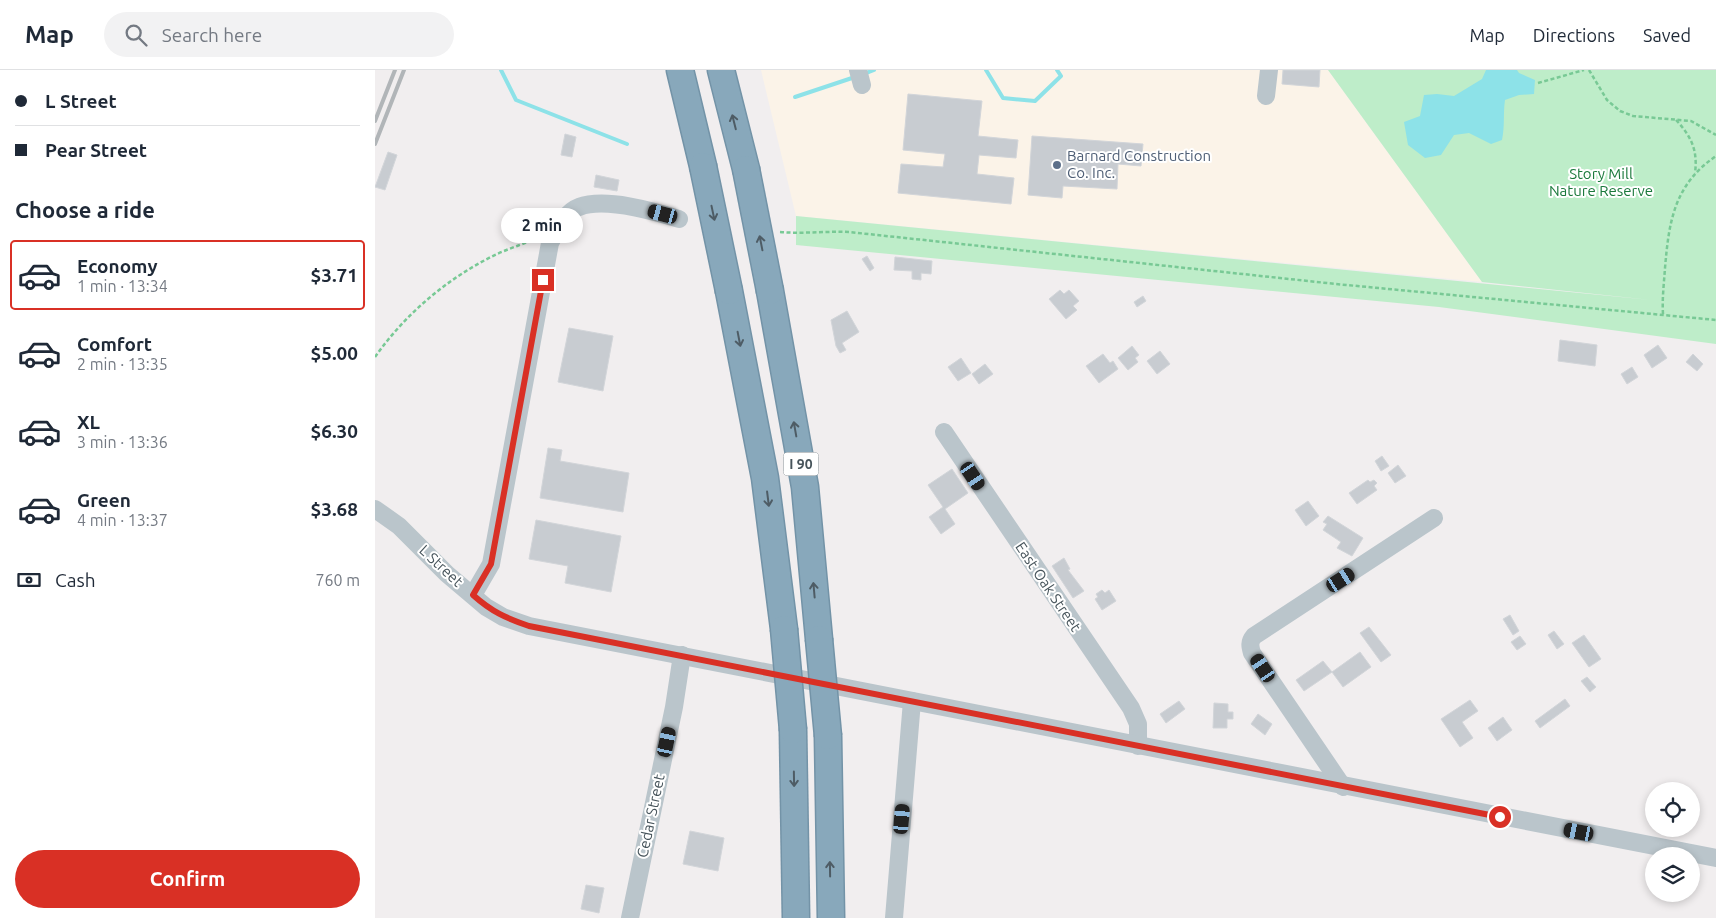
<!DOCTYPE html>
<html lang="en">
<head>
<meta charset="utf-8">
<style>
	body { margin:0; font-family:Ubuntu,sans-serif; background:#f2f2f3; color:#1f2937; height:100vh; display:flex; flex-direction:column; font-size:19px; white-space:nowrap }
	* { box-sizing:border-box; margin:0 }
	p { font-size:16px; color:#747a83 }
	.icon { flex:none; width:28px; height:28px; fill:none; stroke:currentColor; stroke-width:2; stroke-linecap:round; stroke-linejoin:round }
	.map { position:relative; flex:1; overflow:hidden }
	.drawer { display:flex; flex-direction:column; background:#fff; width:375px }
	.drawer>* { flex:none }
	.top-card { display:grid; align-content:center; height:110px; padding:0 15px; background:#fff }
	.controls { position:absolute; left:1270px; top:712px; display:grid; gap:10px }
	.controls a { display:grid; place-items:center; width:55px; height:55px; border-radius:50%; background:#fff; box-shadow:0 2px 8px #0003; font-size:25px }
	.end { position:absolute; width:22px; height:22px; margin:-11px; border:6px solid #d93025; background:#fff; box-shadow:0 0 0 2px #fff }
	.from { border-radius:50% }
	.bubble { position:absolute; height:35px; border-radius:18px; background:#fff; box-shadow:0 2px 8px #0003; font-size:16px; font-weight:700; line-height:35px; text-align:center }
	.car { position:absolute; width:15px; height:30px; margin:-15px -8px; border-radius:6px; box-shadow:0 0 4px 1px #0007; background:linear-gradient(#222 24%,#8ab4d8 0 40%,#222 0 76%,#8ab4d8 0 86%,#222 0) }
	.top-card b { display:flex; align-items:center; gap:18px; height:48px; font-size:19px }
	.top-card b+b { border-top:1px solid #e0e1e3 }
	.top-card i { width:12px; height:12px; background:#1f2937 }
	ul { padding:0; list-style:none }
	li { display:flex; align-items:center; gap:15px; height:70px; margin:0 10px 8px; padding:0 5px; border:2px solid transparent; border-radius:5px }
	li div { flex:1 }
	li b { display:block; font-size:19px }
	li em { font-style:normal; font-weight:700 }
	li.on { border-color:#d93025 }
	li>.icon { width:45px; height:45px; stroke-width:1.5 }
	h2 { padding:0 15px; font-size:22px; line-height:60px }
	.pay { display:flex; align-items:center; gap:12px; height:55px; padding:0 15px; font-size:19px }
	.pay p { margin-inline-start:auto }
	.action { display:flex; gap:10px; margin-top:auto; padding:10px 15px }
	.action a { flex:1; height:58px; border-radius:30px; background:#d93025; color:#fff; font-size:20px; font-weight:700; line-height:58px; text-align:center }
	header { display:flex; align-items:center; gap:30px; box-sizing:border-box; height:70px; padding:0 25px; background:#fff; border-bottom:1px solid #e0e1e3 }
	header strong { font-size:24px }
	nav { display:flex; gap:28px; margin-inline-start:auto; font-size:18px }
	.search { width:350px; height:45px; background:#f2f2f3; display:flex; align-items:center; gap:12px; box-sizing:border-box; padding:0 18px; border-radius:28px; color:#747a83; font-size:19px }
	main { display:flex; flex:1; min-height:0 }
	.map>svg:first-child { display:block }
	.commercial { fill:#fbf3e8 }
	.green { fill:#beedc9 }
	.water { fill:#8de2e8 }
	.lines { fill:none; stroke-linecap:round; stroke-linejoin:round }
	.stream { stroke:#8de2e8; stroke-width:4 }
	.building { fill:#c8ccd1; stroke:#d2d5d9 }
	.highway-casing { stroke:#7393a7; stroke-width:29 }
	.path { stroke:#78c995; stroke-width:2.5; stroke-dasharray:4 2.5; stroke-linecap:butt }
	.minor { stroke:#bac5cb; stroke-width:18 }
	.highway { stroke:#88a8bb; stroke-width:26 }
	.rail { stroke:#b1b5b8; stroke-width:4 }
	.highway-bridge-casing { stroke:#7393a7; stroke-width:29; stroke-linecap:butt }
	.highway-bridge { stroke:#88a8bb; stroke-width:26 }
	.oneway { stroke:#4e5c65 }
	.route { stroke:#d93025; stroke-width:6 }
	.service-dot { fill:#5c6f8a; stroke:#fff; stroke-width:2 }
	.labels { text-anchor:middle; stroke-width:4; stroke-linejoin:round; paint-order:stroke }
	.shield { fill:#fff; stroke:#7e878c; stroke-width:1 }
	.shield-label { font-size:14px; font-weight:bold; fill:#47545b }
	.service-label { font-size:15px; fill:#4e5e75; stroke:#fff; text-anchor:start }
	.park-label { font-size:15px; fill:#1b793c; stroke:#fff }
	.street-label { font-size:15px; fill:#47545b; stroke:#fff }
</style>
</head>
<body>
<header>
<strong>Map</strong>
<div class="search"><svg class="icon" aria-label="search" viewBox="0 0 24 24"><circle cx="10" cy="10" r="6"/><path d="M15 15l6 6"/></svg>Search here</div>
<nav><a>Map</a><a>Directions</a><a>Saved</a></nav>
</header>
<main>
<section class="drawer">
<div class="top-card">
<b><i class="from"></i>L Street</b>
<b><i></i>Pear Street</b>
</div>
<h2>Choose a ride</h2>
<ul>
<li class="on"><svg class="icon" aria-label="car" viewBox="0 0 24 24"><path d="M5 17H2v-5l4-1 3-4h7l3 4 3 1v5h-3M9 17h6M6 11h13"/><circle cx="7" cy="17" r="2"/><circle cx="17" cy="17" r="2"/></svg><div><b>Economy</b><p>1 min · 13:34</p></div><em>$3.71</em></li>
<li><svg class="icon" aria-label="car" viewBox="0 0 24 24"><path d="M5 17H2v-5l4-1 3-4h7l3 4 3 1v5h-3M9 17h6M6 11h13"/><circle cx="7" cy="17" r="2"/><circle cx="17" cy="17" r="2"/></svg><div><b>Comfort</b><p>2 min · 13:35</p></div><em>$5.00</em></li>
<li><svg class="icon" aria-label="car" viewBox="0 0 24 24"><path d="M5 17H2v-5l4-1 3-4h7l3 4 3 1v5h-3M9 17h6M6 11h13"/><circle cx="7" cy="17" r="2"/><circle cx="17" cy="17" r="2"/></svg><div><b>XL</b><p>3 min · 13:36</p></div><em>$6.30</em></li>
<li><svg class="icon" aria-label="car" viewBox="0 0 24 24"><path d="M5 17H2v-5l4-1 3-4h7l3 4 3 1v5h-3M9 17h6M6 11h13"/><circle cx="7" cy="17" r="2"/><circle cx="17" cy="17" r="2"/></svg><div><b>Green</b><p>4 min · 13:37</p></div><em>$3.68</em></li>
</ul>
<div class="pay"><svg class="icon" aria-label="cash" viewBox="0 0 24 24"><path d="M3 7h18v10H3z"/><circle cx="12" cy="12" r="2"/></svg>Cash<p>760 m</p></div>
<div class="action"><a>Confirm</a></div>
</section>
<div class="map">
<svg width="1341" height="848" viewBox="0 0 1341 848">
	<rect width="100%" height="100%" fill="#f1eeef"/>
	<polygon class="commercial" points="386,0 953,0 1107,212 421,146"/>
	<polygon class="green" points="953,0 1341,0 1341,274 1064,237 421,175 421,146 1276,230 1107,212"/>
	<path class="water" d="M 1111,0 L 1142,0 L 1144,3 L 1160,10 L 1159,24 L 1144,25 L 1130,30 C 1128,44 1130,56 1127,70 L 1116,74 L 1094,63 L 1079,65 L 1066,85 L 1050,88 L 1033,75 L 1029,52 L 1045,46 L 1049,25 L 1062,24 L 1079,26 L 1107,9 Z"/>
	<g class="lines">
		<g class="stream">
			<polyline points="126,0 141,30 252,74"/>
			<polyline points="611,0 628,28 660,31 686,6 682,0"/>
			<polyline points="489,4 499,0"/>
			<polyline points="420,27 480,7"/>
		</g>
	</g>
	<g class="building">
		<polygon points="908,0 945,0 944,17 907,14"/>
		<polygon points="533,24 607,31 603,66 643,70 641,88 604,85 602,104 639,108 636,134 523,123 526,94 568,97 570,84 528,80"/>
		<polygon points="190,64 201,67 197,87 186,85"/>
		<polygon points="657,66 768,74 766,96 743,94 742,119 688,116 687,128 653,125"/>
		<polygon points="13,82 22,85 10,120 0,117"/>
		<polygon points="221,105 244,110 242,121 219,117"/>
		<polygon points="492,186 499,198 495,201 487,189"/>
		<polygon points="520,187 557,191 556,204 546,203 546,210 537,209 537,201 519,200"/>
		<polygon points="685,220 689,224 694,220 704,231 698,236 702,240 691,249 674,229"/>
		<polygon points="768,226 771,231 762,237 759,232"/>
		<polygon points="472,241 484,262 467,273 471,280 465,283 461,276 456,250"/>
		<polygon points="194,258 238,266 228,321 183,312"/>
		<polygon points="1185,270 1222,275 1220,296 1183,291"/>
		<polygon points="1283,275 1292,288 1277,298 1269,285"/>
		<polygon points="757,276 764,285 760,288 763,292 753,300 743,288"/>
		<polygon points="785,281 795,294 782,304 772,291"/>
		<polygon points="728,284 735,293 738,291 743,299 724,313 711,296"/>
		<polygon points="1318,284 1328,294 1322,301 1311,292"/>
		<polygon points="586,288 596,303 583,311 573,297"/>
		<polygon points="610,294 618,304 604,314 597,304"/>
		<polygon points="1257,297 1263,307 1252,314 1246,304"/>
		<polygon points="173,378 187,380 185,391 254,403 248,442 165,428"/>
		<polygon points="1007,386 1014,396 1006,401 1000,391"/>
		<polygon points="1023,395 1031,406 1020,413 1013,403"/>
		<polygon points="577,399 593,423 570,439 580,454 566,464 554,447 568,437 553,415"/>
		<polygon points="993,410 995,412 999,410 1002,413 999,416 1002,420 982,434 974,423"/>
		<polygon points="933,431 944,446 931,456 920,440"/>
		<polygon points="953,446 988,468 977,486 962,478 966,472 948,460 952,454 948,452"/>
		<polygon points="161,450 246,466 236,522 190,513 193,496 154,489"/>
		<polygon points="689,488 695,499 693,500 709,521 698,528 677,496"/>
		<polygon points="727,520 730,523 734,520 741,531 727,540 720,529 723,527 721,524"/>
		<polygon points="1135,545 1144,561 1138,565 1128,549"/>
		<polygon points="994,557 1016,585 1006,592 985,563"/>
		<polygon points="1179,561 1189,574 1182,579 1173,565"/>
		<polygon points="1209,565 1226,589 1214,597 1197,573"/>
		<polygon points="1145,566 1151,574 1142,580 1136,572"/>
		<polygon points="985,582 996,597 968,617 957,602"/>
		<polygon points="948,591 957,602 929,621 921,610"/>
		<polygon points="1212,607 1221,617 1215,622 1206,611"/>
		<polygon points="1190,629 1195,636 1165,658 1160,651"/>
		<polygon points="1095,630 1103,641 1087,652 1098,668 1085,677 1066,649"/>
		<polygon points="804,631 810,639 791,653 785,644"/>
		<polygon points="839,633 853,634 853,642 858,642 858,649 852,649 852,658 838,658"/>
		<polygon points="883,644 897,654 890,665 876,654"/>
		<polygon points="1128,647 1137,660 1122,671 1113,658"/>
		<polygon points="315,761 349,768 343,801 308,794"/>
		<polygon points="211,815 229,818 224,843 206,839"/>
	</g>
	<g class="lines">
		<g class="highway-casing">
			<g id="highway">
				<polyline points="305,0 328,96"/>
				<polyline points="346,0 371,99"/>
				<polyline points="354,221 390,408 409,559"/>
				<polyline points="395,221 430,417 444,569"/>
				<polyline points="418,660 421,848"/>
				<polyline points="453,666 456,848"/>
			</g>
		</g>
		<g class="path">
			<polyline points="1214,0 1232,30 1245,41 1258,46 1316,51 1341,65"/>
			<polyline points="1163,13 1209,0"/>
			<path d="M 1301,50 C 1316,66 1323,80 1320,103"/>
			<path d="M 405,162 C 428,164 451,161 474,162 L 961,214 L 1341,250"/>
			<path d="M 1288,244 C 1287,229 1289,213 1290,198 C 1294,151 1299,115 1341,86"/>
			<path d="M 0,287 C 31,243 74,207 122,184 C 135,178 149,174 162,168"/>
		</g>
		<g class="minor">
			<polyline points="483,0 487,15"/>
			<polyline points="891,26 894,0"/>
			<polyline points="569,362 756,638 763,654 763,676"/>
			<polyline points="0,439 24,456 72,504 111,537 128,547 154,556 1341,788"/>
			<path d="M 98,525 L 116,494 L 175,173 C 182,160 190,142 204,137 C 230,127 278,141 304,149"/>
			<path d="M 968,717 L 877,583 C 875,576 874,572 879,566 L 1059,448"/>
			<polyline points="255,848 299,637 307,585"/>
			<polyline points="519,848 537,631"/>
		</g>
		<use href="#highway" class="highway"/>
		<g class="rail">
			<polyline points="0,51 20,0"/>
			<polyline points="0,74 29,0"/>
		</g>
		<g class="highway-bridge-casing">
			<g id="highway-bridge">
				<polyline points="328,96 354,221"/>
				<polyline points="371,99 395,221"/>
				<polyline points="409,559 418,660"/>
				<polyline points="444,569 453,666"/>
			</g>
		</g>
		<use href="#highway-bridge" class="highway-bridge"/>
	</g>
	<defs><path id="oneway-shaft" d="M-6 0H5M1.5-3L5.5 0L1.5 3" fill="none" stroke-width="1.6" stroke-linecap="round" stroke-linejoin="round" transform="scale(1.25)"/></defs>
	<g class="oneway">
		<use href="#oneway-shaft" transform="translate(359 52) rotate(-104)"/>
		<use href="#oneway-shaft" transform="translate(338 143) rotate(78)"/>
		<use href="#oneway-shaft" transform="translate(386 173) rotate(-101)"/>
		<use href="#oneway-shaft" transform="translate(364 269) rotate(79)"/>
		<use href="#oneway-shaft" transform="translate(420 359) rotate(-100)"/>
		<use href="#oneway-shaft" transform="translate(393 429) rotate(83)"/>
		<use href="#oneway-shaft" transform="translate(439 520) rotate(-95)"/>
		<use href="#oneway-shaft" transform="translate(419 709) rotate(89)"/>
		<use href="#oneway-shaft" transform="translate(455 799) rotate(-91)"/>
	</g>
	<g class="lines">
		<path class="route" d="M 168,210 L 116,494 L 98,525 C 117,542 131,548 154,556 L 1125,747"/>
	</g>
	<circle class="service-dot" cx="682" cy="95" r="5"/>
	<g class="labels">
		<rect class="shield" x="408.5" y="382.5" width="35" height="23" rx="4"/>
		<g class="shield-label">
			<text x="426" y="399">I 90</text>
		</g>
		<g class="service-label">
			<text x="692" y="91">Barnard Construction<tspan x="692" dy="17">Co. Inc.</tspan></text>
		</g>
		<g class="park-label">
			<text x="1226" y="109">Story Mill<tspan x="1226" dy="17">Nature Reserve</tspan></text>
		</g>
		<g class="street-label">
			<text transform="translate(66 496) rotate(43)" y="5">L Street</text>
			<text transform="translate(673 517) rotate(56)" y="5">East Oak Street</text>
			<text transform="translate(276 746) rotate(-78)" y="5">Cedar Street</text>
		</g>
	</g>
</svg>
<div class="controls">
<a><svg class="icon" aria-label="locate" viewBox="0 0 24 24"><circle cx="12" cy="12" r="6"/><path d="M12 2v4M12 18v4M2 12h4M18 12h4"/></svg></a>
<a><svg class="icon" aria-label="layers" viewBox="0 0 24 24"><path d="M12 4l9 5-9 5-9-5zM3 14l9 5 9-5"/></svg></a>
</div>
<i class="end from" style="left:1125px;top:747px"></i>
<i class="end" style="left:168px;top:210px"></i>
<div class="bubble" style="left:126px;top:138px;width:82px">2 min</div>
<i class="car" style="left:288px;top:144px;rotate:285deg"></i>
<i class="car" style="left:598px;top:406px;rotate:146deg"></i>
<i class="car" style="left:966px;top:510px;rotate:57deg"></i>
<i class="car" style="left:888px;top:598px;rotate:326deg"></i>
<i class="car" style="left:292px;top:672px;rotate:12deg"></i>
<i class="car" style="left:527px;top:749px;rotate:5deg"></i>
<i class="car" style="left:1204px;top:762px;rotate:281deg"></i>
</div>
</main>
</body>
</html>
